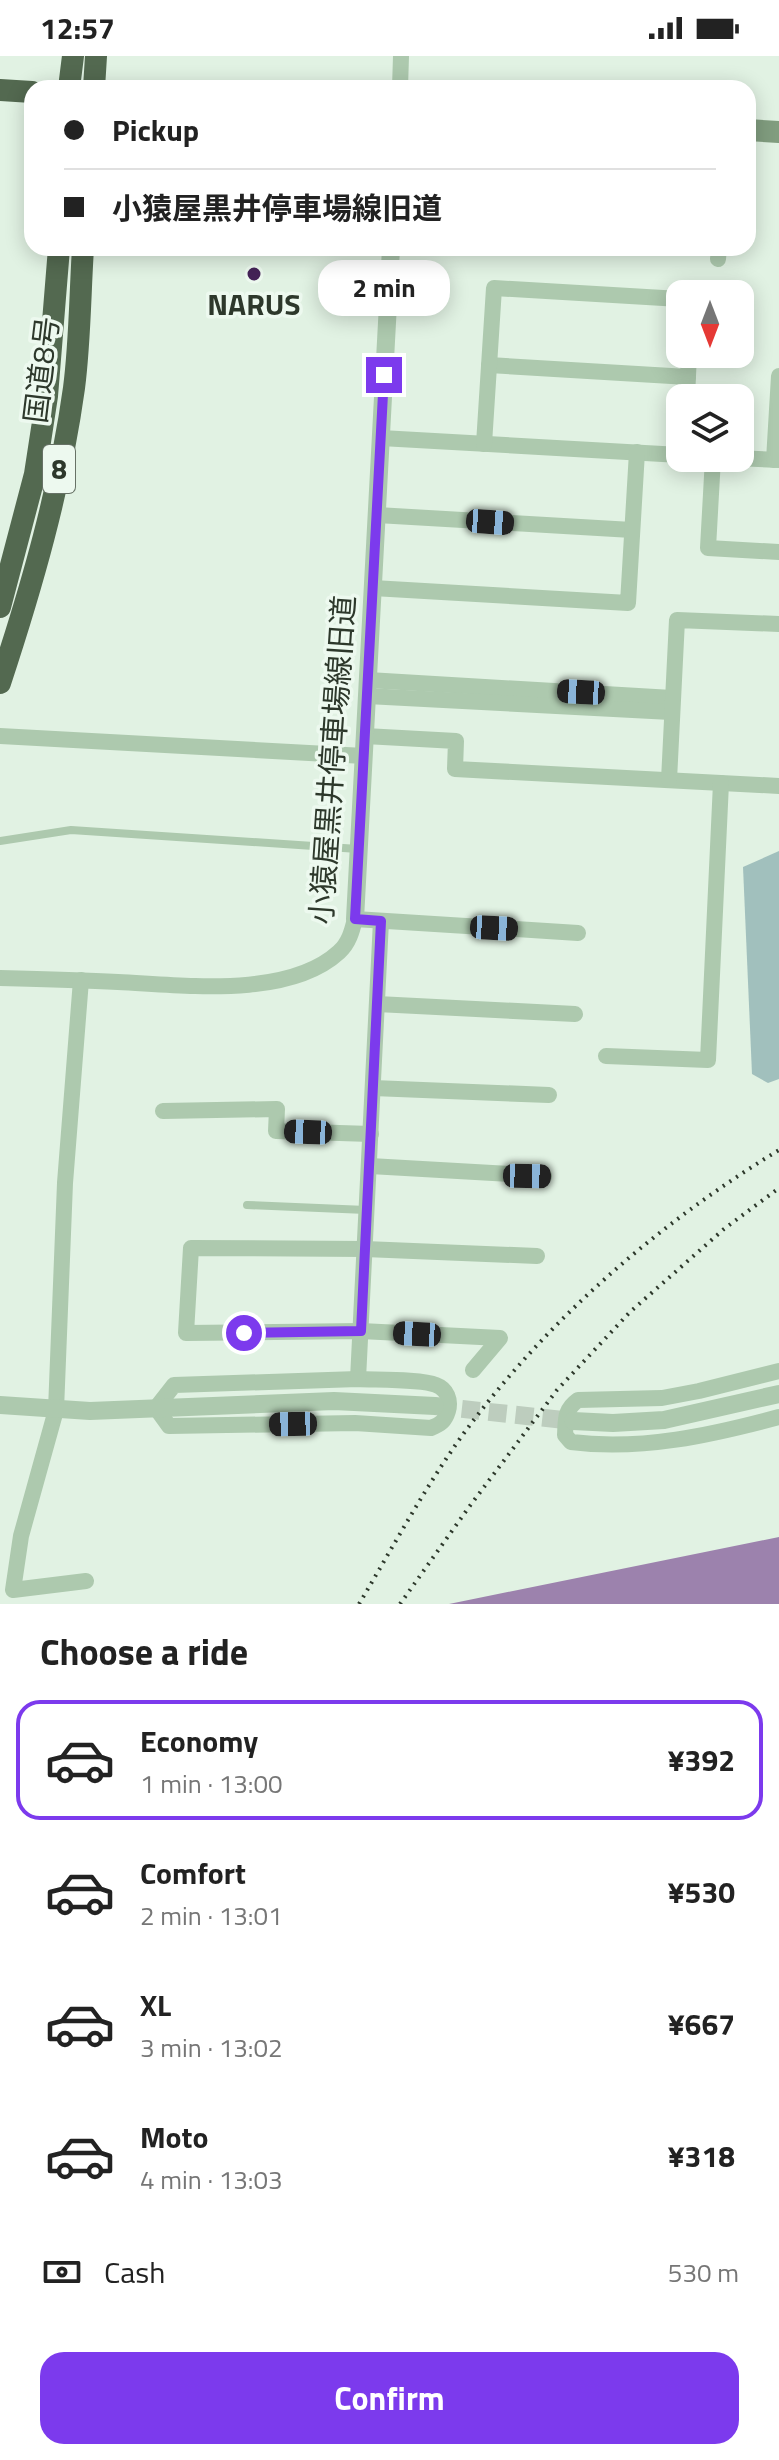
<!DOCTYPE html>
<html lang="en">
<head>
<meta charset="utf-8">
<style>
	body { margin:0; font-family:"Titillium Web","Noto Sans JP",sans-serif; background:#f6f6f6; color:#222; height:100vh; display:flex; flex-direction:column; font-size:30px; white-space:nowrap }
	* { box-sizing:border-box; margin:0 }
	p { font-size:26px; color:#767676 }
	.icon { flex:none; width:44px; height:44px; fill:none; stroke:currentColor; stroke-width:2; stroke-linecap:round; stroke-linejoin:round }
	.map { position:relative; height:1548px; overflow:hidden }
	.sheet { display:flex; flex-direction:column; background:#fff; flex:1 }
	.sheet>* { flex:none }
	.top-card { position:absolute; left:24px; top:24px; width:732px; height:176px; border-radius:24px; box-shadow:0 4px 20px #0003; display:grid; align-content:center; height:176px; padding:0 40px; background:#fff }
	.needle { width:52px; rotate:180deg }
	.tools { position:absolute; left:666px; top:224px; display:grid; gap:16px }
	.tools a { display:grid; place-items:center; width:88px; height:88px; border-radius:16px; background:#fff; box-shadow:0 4px 20px #0003; font-size:40px }
	.end { position:absolute; width:36px; height:36px; margin:-18px; border:10px solid #7c3aed; background:#fff; box-shadow:0 0 0 4px #fff }
	.from { border-radius:50% }
	.bubble { position:absolute; height:56px; border-radius:24px; background:#fff; box-shadow:0 4px 20px #0003; font-size:26px; font-weight:700; line-height:56px; text-align:center }
	.car { position:absolute; width:24px; height:48px; margin:-24px -12px; border-radius:10px; box-shadow:0 0 6px 2px #0007; background:linear-gradient(#222 24%,#8ab4d8 0 40%,#222 0 76%,#8ab4d8 0 86%,#222 0) }
	.top-card b { display:flex; align-items:center; gap:28px; height:76px; font-size:30px }
	.top-card b+b { border-top:2px solid #e0e0e0 }
	.top-card i { width:20px; height:20px; background:#222 }
	ul { padding:0; list-style:none }
	li { display:flex; align-items:center; gap:24px; height:120px; margin:0 16px 12px; padding:0 24px; border:4px solid transparent; border-radius:24px }
	li div { flex:1 }
	li b { display:block; font-size:30px }
	li em { font-style:normal; font-weight:700 }
	li.selected { border-color:#7c3aed }
	li>.icon { width:72px; height:72px; stroke-width:1.5 }
	h2 { padding:0 40px; font-size:36px; line-height:96px }
	.pay { display:flex; align-items:center; gap:20px; height:88px; padding:0 40px; font-size:30px }
	.pay p { margin-inline-start:auto }
	.button { display:flex; gap:16px; margin-top:auto; padding:16px 40px }
	.button a { flex:1; height:92px; border-radius:24px; background:#7c3aed; color:#fff; font-size:32px; font-weight:700; line-height:92px; text-align:center }
	.status { display:flex; justify-content:space-between; align-items:center; height:56px; padding:0 40px; background:#fff; direction:ltr }
	.status svg { height:22px; fill:currentColor }
	.map>svg:first-child { display:block }
	.green { fill:#a1c0bd }
	.water { fill:#9c82ad }
	.lines { fill:none; stroke-linecap:round; stroke-linejoin:round }
	.tertiary-tunnel { stroke:#bdcdbe; stroke-width:18; stroke-dasharray:18 9; stroke-linecap:butt }
	.service { stroke:#adc9ae; stroke-width:8 }
	.minor { stroke:#adc9ae; stroke-width:16 }
	.tertiary { stroke:#adc9ae; stroke-width:18 }
	.secondary { stroke:#819d7f; stroke-width:22 }
	.trunk { stroke:#536950; stroke-width:22 }
	.rail { stroke:#2d382b; stroke-width:4; stroke-dasharray:2 6; stroke-linecap:butt }
	.route { stroke:#7c3aed; stroke-width:10 }
	.poi-dot { fill:#442357; stroke:#edf9ef; stroke-width:3 }
	.labels { text-anchor:middle; stroke-width:7; stroke-linejoin:round; paint-order:stroke }
	.shield { fill:#edf9ef; stroke:#677266; stroke-width:2 }
	.shield-label { font-size:28px; font-weight:bold; fill:#2d382b }
	.poi-label { font-size:30px; font-weight:bold; fill:#2d382b; stroke:#edf9ef }
	.street-label { font-size:30px; fill:#2d382b; stroke:#edf9ef }
</style>
</head>
<body>
<div class="status"><b>12:57</b><svg viewBox="0 0 49 12"><path d="M0 12V9h3v3zM5 12V6h3v6zM10 12V3h3v9zM15 12V0h3v12zM26 1h20v11H26zM47 4h2v5h-2z"/></svg></div>
<div class="map">
<svg width="779" height="1548" viewBox="0 0 779 1548">
	<rect width="100%" height="100%" fill="#e1f2e3"/>
	<polygon class="green" points="779,795 779,1023 768,1027 752,1018 743,811"/>
	<polygon class="water" points="779,1481 779,1548 449,1548"/>
	<g class="lines">
		<polyline class="tertiary-tunnel" points="435,1350 573,1365"/>
		<g class="service">
			<polyline points="0,785 71,774 358,793"/>
			<polyline points="247,1149 366,1154"/>
		</g>
		<g class="minor">
			<polyline points="400,32 401,0"/>
			<polyline points="718,203 719,192"/>
			<polyline points="489,309 688,321"/>
			<polyline points="687,342 689,298"/>
			<polyline points="381,382 680,399"/>
			<polyline points="484,388 494,232 680,243"/>
			<polyline points="713,402 708,492 779,496"/>
			<polyline points="735,402 779,404"/>
			<polyline points="774,404 779,320"/>
			<polyline points="377,459 632,474"/>
			<polyline points="373,532 628,547 637,396"/>
			<polyline points="368,624 672,642"/>
			<polyline points="367,640 671,656"/>
			<polyline points="0,680 364,700"/>
			<polyline points="365,680 456,685 455,713 779,730"/>
			<polyline points="669,724 677,564 779,568"/>
			<path d="M 0,922 C 39,923 78,924 118,926 C 182,929 288,943 339,896 C 349,887 352,875 355,863 L 578,877"/>
			<polyline points="81,924 65,1127 56,1354 21,1480 13,1534 86,1525"/>
			<polyline points="377,948 575,958"/>
			<polyline points="606,1000 708,1004 721,727"/>
			<polyline points="373,1032 549,1039"/>
			<polyline points="163,1055 277,1053 276,1075 371,1078"/>
			<polyline points="370,1110 544,1120"/>
			<polyline points="473,1314 500,1282 361,1275 186,1277 191,1192 365,1193 537,1200"/>
			<path d="M 779,1315 L 699,1335 L 662,1342 L 578,1344 C 564,1354 566,1364 565,1379 L 571,1386 C 641,1395 712,1379 779,1361"/>
			<path d="M 358,1323 C 376,1324 422,1323 436,1329 C 447,1333 451,1344 448,1355 C 445,1365 441,1368 431,1372 L 355,1367 L 169,1370 L 156,1352 L 174,1329 Z"/>
			<polyline points="358,1323 381,865"/>
		</g>
		<g class="tertiary">
			<polyline points="355,863 391,192"/>
			<polyline points="0,1349 90,1355 334,1345 435,1350"/>
			<polyline points="573,1365 613,1367 664,1364 779,1338"/>
		</g>
		<polyline class="secondary" points="748,74 779,76"/>
		<g class="trunk">
			<polyline points="69,32 73,0"/>
			<polyline points="94,32 96,0"/>
			<polyline points="0,34 32,36"/>
			<polyline points="0,551 35,418 47,340 59,192"/>
			<path d="M 0,627 C 32,530 60,433 74,332 C 80,286 80,238 83,192"/>
		</g>
		<g class="rail">
			<path d="M 359,1548 C 393,1491 425,1431 464,1377 C 548,1263 659,1167 779,1094"/>
			<polyline points="400,1548 469,1451 557,1334 630,1256 724,1173 779,1132"/>
		</g>
	</g>
	<g class="lines">
		<polyline class="route" points="244,1277 361,1275 381,865 355,863 384,319"/>
	</g>
	<circle class="poi-dot" cx="254" cy="218" r="8"/>
	<g class="labels">
		<rect class="shield" x="43" y="389" width="32" height="48" rx="6"/>
		<g class="shield-label">
			<text x="59" y="423">8</text>
		</g>
		<g class="poi-label">
			<text x="254" y="259">NARUS</text>
		</g>
		<g class="street-label">
			<text transform="translate(42 314) rotate(-83)" y="10">国道8号</text>
			<text transform="translate(333 704) rotate(-86)" y="10">小猿屋黒井停車場線旧道</text>
		</g>
	</g>
</svg>
<div class="tools">
<a><svg class="needle" viewBox="-14 -14 28 28"><path d="M0-13l5 13h-10z" fill="#e53935"/><path d="M0 13l5-13h-10z" fill="#767676"/></svg></a>
<a><svg class="icon" aria-label="layers" viewBox="0 0 24 24"><path d="M12 4l9 5-9 5-9-5zM3 14l9 5 9-5"/></svg></a>
</div>
<i class="end from" style="left:244px;top:1277px"></i>
<i class="end" style="left:384px;top:319px"></i>
<div class="bubble" style="left:318px;top:204px;width:132px">2 min</div>
<i class="car" style="left:490px;top:466px;rotate:94deg"></i>
<i class="car" style="left:581px;top:636px;rotate:273deg"></i>
<i class="car" style="left:494px;top:872px;rotate:93deg"></i>
<i class="car" style="left:308px;top:1076px;rotate:272deg"></i>
<i class="car" style="left:527px;top:1120px;rotate:91deg"></i>
<i class="car" style="left:417px;top:1278px;rotate:273deg"></i>
<i class="car" style="left:293px;top:1368px;rotate:269deg"></i>
<div class="top-card">
<b><i class="from"></i>Pickup</b>
<b><i></i>小猿屋黒井停車場線旧道</b>
</div>
</div>
<section class="sheet">
<h2>Choose a ride</h2>
<ul>
<li class="selected"><svg class="icon" aria-label="car" viewBox="0 0 24 24"><path d="M5 17H2v-5l4-1 3-4h7l3 4 3 1v5h-3M9 17h6M6 11h13"/><circle cx="7" cy="17" r="2"/><circle cx="17" cy="17" r="2"/></svg><div><b>Economy</b><p>1 min · 13:00</p></div><em>¥392</em></li>
<li><svg class="icon" aria-label="car" viewBox="0 0 24 24"><path d="M5 17H2v-5l4-1 3-4h7l3 4 3 1v5h-3M9 17h6M6 11h13"/><circle cx="7" cy="17" r="2"/><circle cx="17" cy="17" r="2"/></svg><div><b>Comfort</b><p>2 min · 13:01</p></div><em>¥530</em></li>
<li><svg class="icon" aria-label="car" viewBox="0 0 24 24"><path d="M5 17H2v-5l4-1 3-4h7l3 4 3 1v5h-3M9 17h6M6 11h13"/><circle cx="7" cy="17" r="2"/><circle cx="17" cy="17" r="2"/></svg><div><b>XL</b><p>3 min · 13:02</p></div><em>¥667</em></li>
<li><svg class="icon" aria-label="car" viewBox="0 0 24 24"><path d="M5 17H2v-5l4-1 3-4h7l3 4 3 1v5h-3M9 17h6M6 11h13"/><circle cx="7" cy="17" r="2"/><circle cx="17" cy="17" r="2"/></svg><div><b>Moto</b><p>4 min · 13:03</p></div><em>¥318</em></li>
</ul>
<div class="pay"><svg class="icon" aria-label="cash" viewBox="0 0 24 24"><path d="M3 7h18v10H3z"/><circle cx="12" cy="12" r="2"/></svg>Cash<p>530 m</p></div>
<div class="button"><a>Confirm</a></div>
</section>
</body>
</html>
